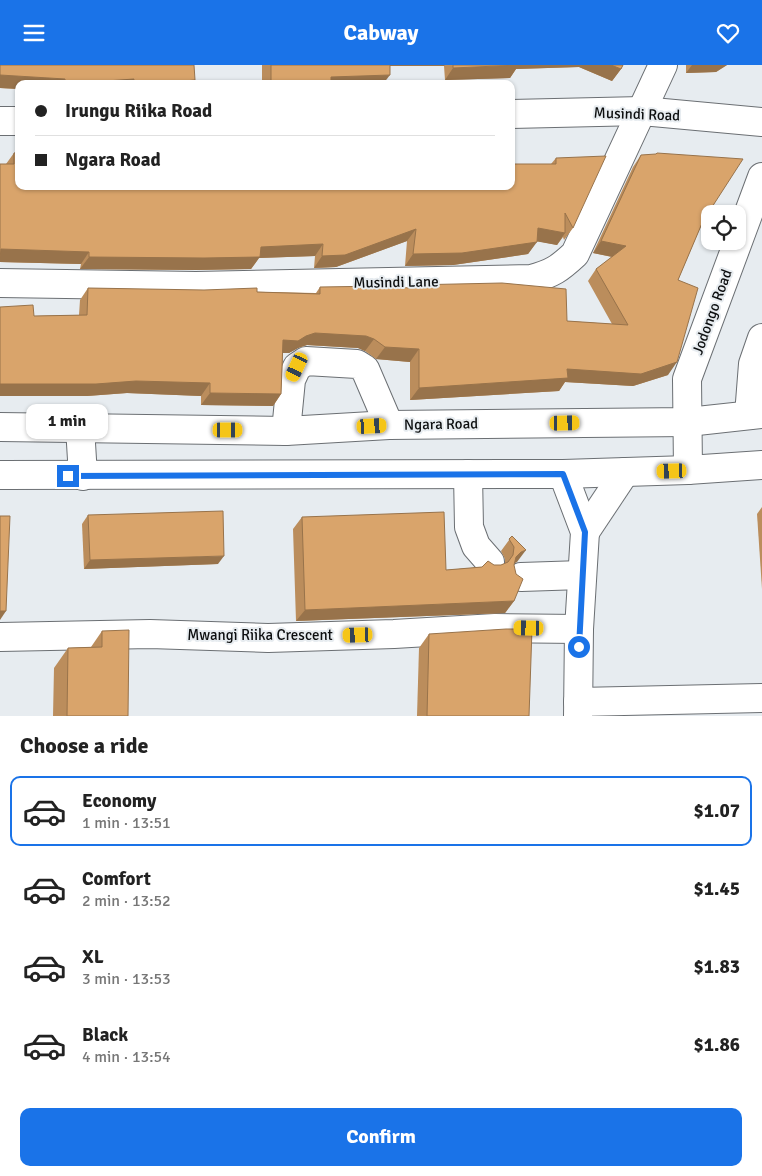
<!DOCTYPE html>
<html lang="en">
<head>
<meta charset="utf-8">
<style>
	body { margin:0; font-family:Signika,sans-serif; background:#f6f6f6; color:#222; height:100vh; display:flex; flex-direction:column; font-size:19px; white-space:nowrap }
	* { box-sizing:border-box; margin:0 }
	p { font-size:16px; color:#767676 }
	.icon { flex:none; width:28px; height:28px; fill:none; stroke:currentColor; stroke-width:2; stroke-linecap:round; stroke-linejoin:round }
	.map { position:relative; height:651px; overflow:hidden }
	.panel { display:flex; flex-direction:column; background:#fff; flex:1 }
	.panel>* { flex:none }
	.guide { position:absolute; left:15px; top:15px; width:500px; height:110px; border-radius:10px; box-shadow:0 1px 4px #0004; display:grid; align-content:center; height:110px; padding:0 20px; background:#fff }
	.buttons { position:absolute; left:701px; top:140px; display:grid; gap:10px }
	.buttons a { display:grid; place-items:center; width:45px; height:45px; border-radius:10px; background:#fff; box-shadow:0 1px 4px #0004; font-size:25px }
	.end { position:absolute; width:22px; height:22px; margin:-11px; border:6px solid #1a73e8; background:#fff; box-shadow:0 0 0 2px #fff }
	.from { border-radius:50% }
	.bubble { position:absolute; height:35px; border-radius:10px; background:#fff; box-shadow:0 1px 4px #0004; font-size:16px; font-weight:700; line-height:35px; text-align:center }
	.car { position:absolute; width:15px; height:30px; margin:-15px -8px; border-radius:6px; box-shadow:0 0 4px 1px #0007; background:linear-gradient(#f5c518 24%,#345 0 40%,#f5c518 0 76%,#345 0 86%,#f5c518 0) }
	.guide b { display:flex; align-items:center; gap:18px; height:48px; font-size:19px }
	.guide b+b { border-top:1px solid #e0e0e0 }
	.guide i { width:12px; height:12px; background:#222 }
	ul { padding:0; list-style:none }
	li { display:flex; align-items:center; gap:15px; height:70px; margin:0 10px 8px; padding:0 10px; border:2px solid transparent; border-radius:10px }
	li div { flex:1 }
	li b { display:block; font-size:19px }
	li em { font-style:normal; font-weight:700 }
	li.selected { border-color:#1a73e8 }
	li>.icon { width:45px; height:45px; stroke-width:1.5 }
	h2 { padding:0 20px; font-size:22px; line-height:60px }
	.primary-button { display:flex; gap:10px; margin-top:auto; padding:10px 20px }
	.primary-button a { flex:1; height:58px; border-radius:10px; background:#1a73e8; color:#fff; font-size:20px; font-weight:700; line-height:58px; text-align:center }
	header { display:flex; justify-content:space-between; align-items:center; height:65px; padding:0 20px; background:#1a73e8; color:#fff; font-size:22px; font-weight:700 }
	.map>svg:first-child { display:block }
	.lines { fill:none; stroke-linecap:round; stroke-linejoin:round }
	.minor-casing { stroke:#6b6f73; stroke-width:30 }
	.major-casing { stroke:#6b6f73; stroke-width:30 }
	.minor { stroke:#fff; stroke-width:28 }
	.major { stroke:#fff; stroke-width:28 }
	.wall { fill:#bb8d5c }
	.shaded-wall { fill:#98734b }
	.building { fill:#d9a46b; stroke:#98734b }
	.route { stroke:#1a73e8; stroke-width:6 }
	.labels { text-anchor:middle; stroke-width:4; stroke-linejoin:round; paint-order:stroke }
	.street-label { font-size:15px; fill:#0c0e0f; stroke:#e7ecf0 }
</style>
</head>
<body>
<header><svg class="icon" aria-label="menu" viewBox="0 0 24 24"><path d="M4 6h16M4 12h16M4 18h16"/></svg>Cabway<svg class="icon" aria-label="heart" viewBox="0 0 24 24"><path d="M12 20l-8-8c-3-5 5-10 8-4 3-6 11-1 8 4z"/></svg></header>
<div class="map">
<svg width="762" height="651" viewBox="0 0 762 651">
	<rect width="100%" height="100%" fill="#e7ecf0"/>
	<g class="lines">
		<g class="minor-casing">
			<g id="minor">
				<polyline points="511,49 642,46 762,57"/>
				<polyline points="0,56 19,56"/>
				<path d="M 0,218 L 196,221 L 531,214 C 552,209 560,203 575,189 L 663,0"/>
				<polyline points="749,350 753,299 762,273"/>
				<polyline points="286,366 291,315 297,302 306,296 357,299 365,304 389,360"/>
				<polyline points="688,405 687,314 762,112"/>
				<polyline points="468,409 469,462 476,481 490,497"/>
				<polyline points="563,409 585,467 579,564 578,651"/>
				<polyline points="585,467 625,407"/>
				<polyline points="521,512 582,510"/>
				<polyline points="0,572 150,569 268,573 394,569 495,563 579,564"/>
				<polyline points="578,637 762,633"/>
			</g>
		</g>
		<g class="major-casing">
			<g id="major">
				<polyline points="0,362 286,366 389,360 688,357 762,349"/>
				<polyline points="80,362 83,411"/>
				<polyline points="0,410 563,409 688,405 762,400"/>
			</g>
		</g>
		<use href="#minor" class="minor"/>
		<use href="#major" class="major"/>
	</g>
	<g class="wall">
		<polygon points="0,0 195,15 193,19 19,19 19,24 0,23"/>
		<polygon points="262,0 623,0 621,4 612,16 579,2 516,4 510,13 445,15 444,1 390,1 383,19 262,19"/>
		<polygon points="686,0 727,0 716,7 686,8"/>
		<polygon points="14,88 19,121 511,121 551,99 556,93 573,163 564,175 563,172 557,180 537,176 528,189 453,200 405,201 407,176 336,202 314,203 315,191 259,193 251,204 196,205 80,204 81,199 0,197 0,99 6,99"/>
		<polygon points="657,88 703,156 678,215 668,310 633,321 565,317 559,326 410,335 410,297 376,294 365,286 358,283 307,280 298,283 289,288 283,288 281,329 273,341 201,340 201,331 127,328 87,331 34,251 79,250 80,235 88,223 316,228 320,222 408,223 410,220 567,256 612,259 588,216 596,204 612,192 593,188 633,102 641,90 656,90"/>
		<polygon points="762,442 762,524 757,449"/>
		<polygon points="88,450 218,499 84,504 82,459"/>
		<polygon points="302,452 446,505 482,502 494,500 501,500 505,499 505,494 501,486 512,471 517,497 514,498 514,536 505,548 296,556 293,464"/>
		<polygon points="102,566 128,651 53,651 54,603 68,583 91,582"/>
		<polygon points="429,569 529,651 417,651 419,583"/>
	</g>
	<g class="shaded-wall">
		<polygon points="382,0 445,0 444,1 381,1"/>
		<polygon points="513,0 611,0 621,4 612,16 579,2 516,4 510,13 445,15 453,3"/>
		<polygon points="692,0 727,0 716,7 686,8"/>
		<polygon points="0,10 65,14 61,19 19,19 19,24 0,23"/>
		<polygon points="390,10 383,19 326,19 331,12"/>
		<polygon points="134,14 130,19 65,19"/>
		<polygon points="195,15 193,19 152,19"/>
		<polygon points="538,163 565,168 557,180 529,175"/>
		<polygon points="416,164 407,176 336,202 314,203 322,191"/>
		<polygon points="601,176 626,181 618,193 593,188"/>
		<polygon points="537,177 528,189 453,200 405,201 413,189"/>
		<polygon points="323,179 315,191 259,193 251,204 196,205 80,204 89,192 261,182"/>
		<polygon points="1,184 89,187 81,199 0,197 0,185"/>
		<polygon points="315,268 366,271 374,274 365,286 358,283 307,280 298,283 289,288 275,288 283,275"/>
		<polygon points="385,282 419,284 410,297 376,294"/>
		<polygon points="677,297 668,310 633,321 565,317 559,326 410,335 419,323 567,304"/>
		<polygon points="136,316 210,318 201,331 127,328 87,331 0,331 0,319"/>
		<polygon points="210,328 281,329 273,341 201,340"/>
		<polygon points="526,485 517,497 512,499 516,492 521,487"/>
		<polygon points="224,491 218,499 84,504 90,495"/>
		<polygon points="514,536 505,548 296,556 305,545"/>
		<polygon points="0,546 6,546 0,555"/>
	</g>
	<g class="building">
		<polygon points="0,0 194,0 195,15 152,19 133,19 134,14 65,19 65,14 0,10"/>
		<polygon points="271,0 390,0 390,10 331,12 331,19 271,19"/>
		<polygon points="453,0 519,0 453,3"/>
		<polygon points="611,0 623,0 621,4"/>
		<polygon points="19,87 19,121 511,121 511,99 556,99 556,93 606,91 573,163 565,148 565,168 538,163 537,177 462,188 413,189 416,164 345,190 322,191 323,179 261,182 260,192 204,193 89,192 89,187 1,184 0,193 0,99 14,99 14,88"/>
		<polygon points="657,88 743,94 703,156 678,215 698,223 677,297 641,309 567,304 568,313 419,323 419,284 385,282 374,274 366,271 315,268 306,271 298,276 283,275 281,329 210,328 210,318 136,316 96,319 0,319 0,242 33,240 34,251 87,250 88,223 204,225 257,223 257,227 320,229 320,222 383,221 410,223 410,220 502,218 566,224 567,256 628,260 596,204 626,181 601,176 641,90 656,89"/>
		<polygon points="223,446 224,491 90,495 88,450"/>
		<polygon points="444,447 446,505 482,502 488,496 494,500 501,500 508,497 513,490 514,482 509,474 512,471 526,485 521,487 516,492 514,500 516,509 523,514 514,536 305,545 302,452"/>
		<polygon points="0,451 10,451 6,546 0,546"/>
		<polygon points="506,564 532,564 529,651 427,651 429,569"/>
		<polygon points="129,565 128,651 67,651 68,583 102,582 102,566"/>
	</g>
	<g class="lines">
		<polyline class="route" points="68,411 563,409 585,467 579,582"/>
	</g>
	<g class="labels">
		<g class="street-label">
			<text transform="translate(637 49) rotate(2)" y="5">Musindi Road</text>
			<text transform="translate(396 217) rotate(-1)" y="5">Musindi Lane</text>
			<text transform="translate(712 247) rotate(-70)" y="5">Jodongo Road</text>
			<text transform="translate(441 359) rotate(-1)" y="5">Ngara Road</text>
			<text x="260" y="575">Mwangi Riika Crescent</text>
		</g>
	</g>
</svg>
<div class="buttons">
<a><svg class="icon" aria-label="locate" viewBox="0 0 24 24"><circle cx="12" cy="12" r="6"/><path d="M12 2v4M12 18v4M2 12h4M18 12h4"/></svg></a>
</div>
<i class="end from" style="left:579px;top:582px"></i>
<i class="end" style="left:68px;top:411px"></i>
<div class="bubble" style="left:26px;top:339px;width:82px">1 min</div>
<i class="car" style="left:297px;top:302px;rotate:205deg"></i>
<i class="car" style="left:565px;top:358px;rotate:89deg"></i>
<i class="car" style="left:372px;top:361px;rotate:87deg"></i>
<i class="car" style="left:228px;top:365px;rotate:90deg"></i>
<i class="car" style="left:672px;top:406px;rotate:268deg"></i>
<i class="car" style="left:529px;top:563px;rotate:271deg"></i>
<i class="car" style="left:358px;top:570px;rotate:268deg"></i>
<div class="guide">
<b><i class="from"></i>Irungu Riika Road</b>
<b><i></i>Ngara Road</b>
</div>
</div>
<section class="panel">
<h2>Choose a ride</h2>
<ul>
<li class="selected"><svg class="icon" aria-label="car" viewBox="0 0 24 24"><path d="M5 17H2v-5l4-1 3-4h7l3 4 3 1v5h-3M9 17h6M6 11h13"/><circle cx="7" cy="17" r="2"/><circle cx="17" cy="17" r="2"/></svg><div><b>Economy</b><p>1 min · 13:51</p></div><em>$1.07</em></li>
<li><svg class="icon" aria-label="car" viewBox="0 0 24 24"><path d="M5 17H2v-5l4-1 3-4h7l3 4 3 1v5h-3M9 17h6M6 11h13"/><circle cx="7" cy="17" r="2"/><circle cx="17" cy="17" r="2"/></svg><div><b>Comfort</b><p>2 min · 13:52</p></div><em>$1.45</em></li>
<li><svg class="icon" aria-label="car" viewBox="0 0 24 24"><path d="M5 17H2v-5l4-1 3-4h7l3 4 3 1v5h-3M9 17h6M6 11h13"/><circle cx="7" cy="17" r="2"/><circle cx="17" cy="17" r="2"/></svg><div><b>XL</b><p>3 min · 13:53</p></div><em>$1.83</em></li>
<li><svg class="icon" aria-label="car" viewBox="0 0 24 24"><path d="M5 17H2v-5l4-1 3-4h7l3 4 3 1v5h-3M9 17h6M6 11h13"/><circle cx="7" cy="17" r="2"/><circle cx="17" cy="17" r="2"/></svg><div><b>Black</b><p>4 min · 13:54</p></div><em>$1.86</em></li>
</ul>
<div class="primary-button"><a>Confirm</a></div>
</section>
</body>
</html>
